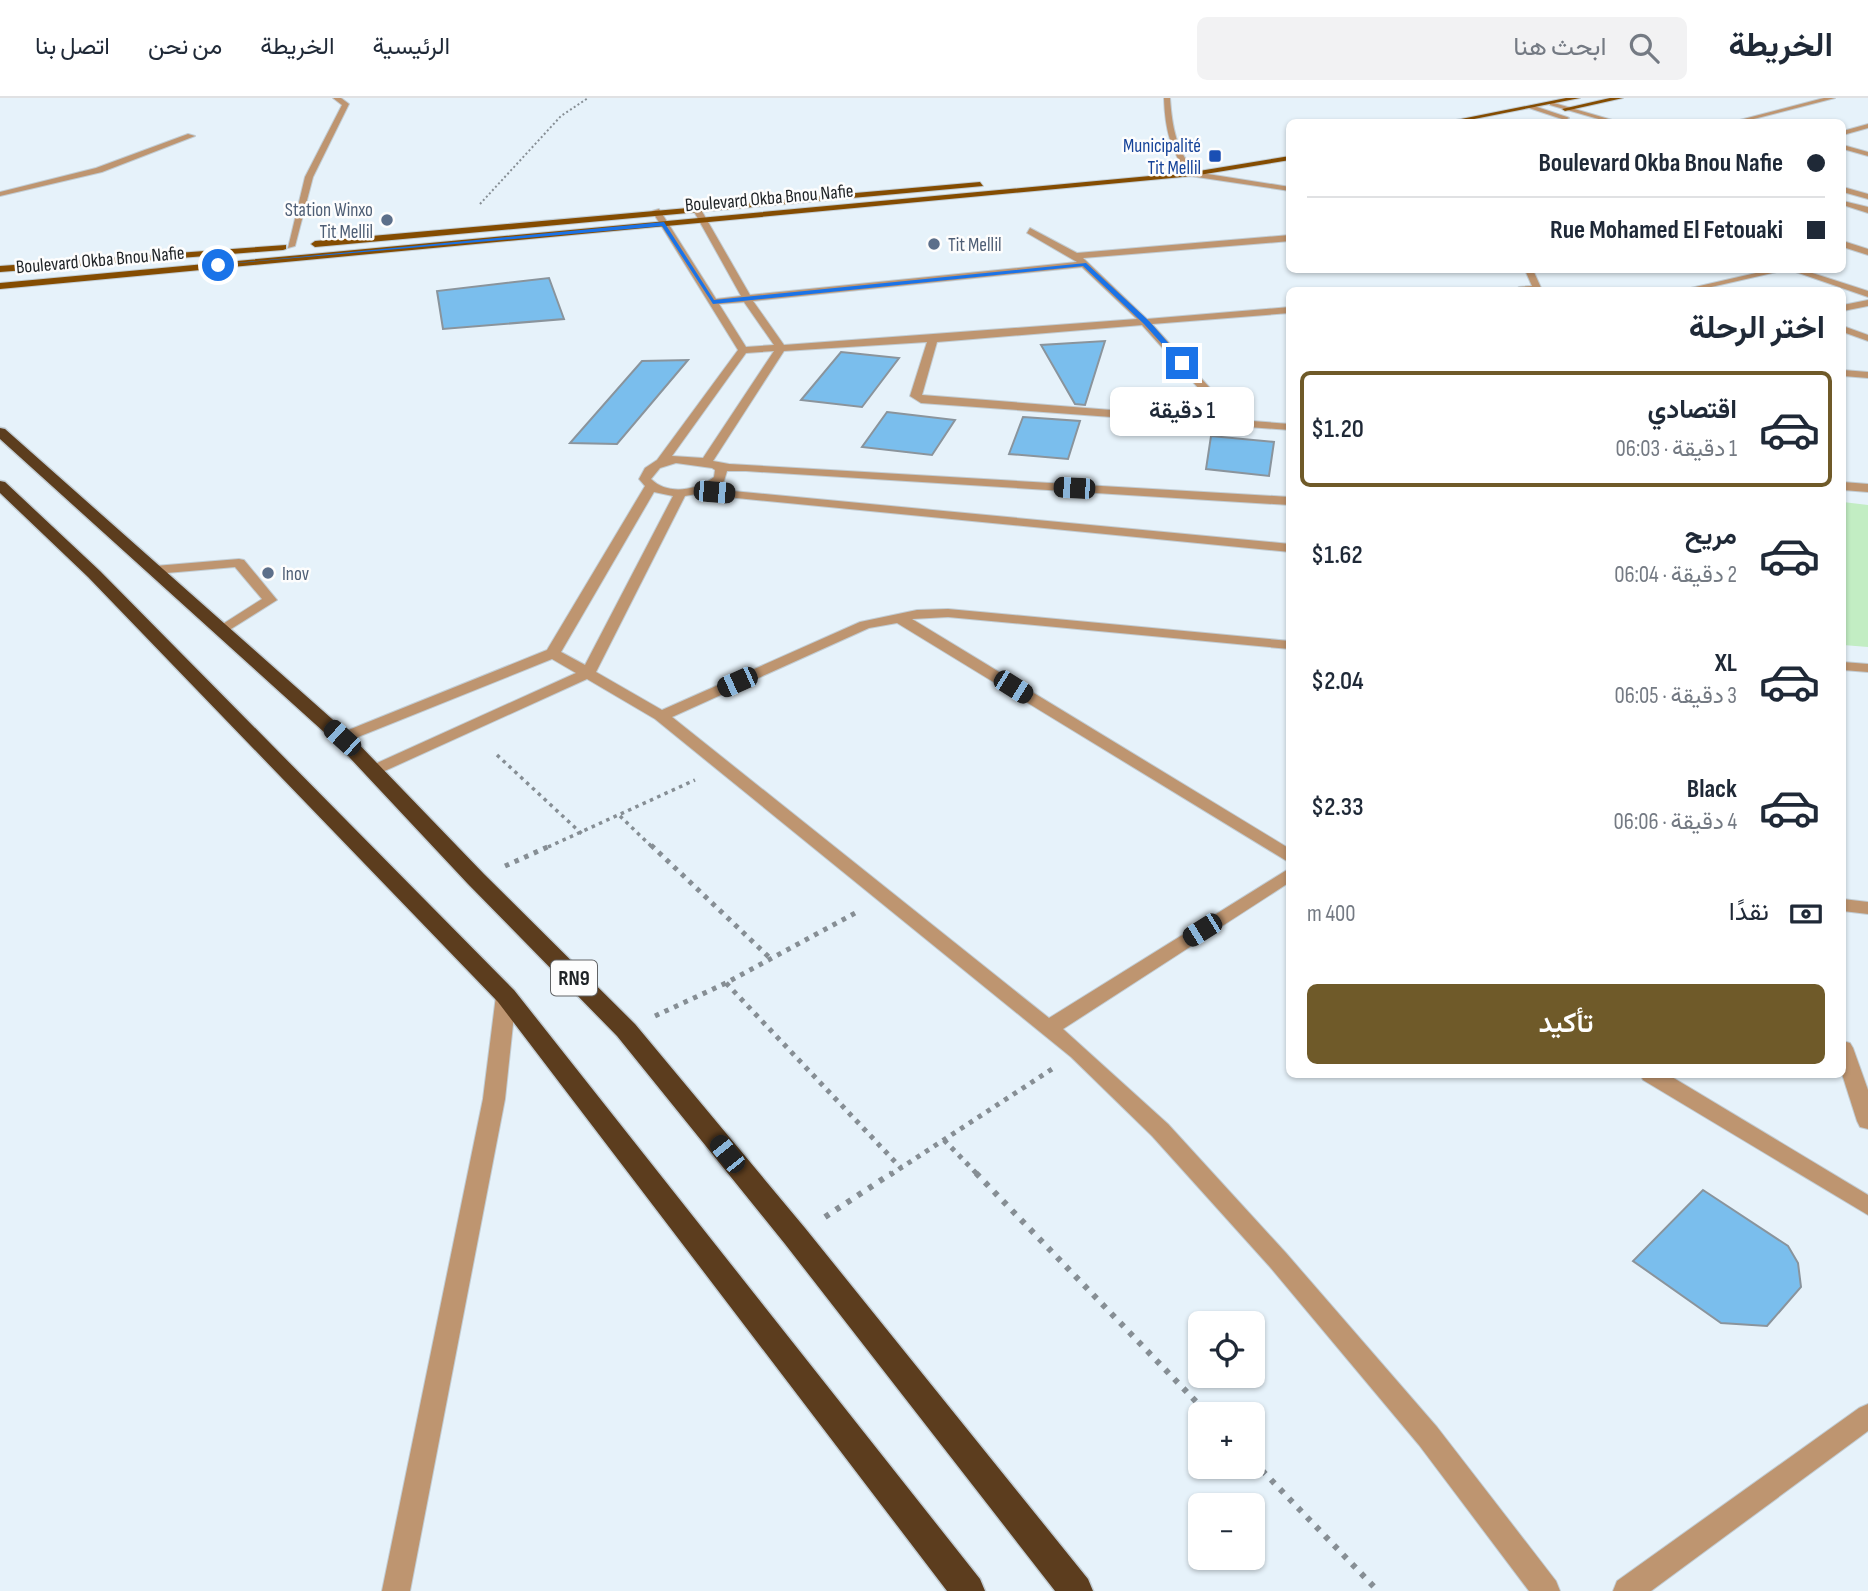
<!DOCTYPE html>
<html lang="ar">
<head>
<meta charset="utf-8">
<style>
	body { margin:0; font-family:"Sofia Sans Condensed",Vazirmatn,sans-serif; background:#f2f2f3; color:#1f2937; direction:rtl; height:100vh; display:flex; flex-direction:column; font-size:26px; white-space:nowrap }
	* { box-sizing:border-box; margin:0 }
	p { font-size:23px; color:#747a83 }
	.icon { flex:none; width:38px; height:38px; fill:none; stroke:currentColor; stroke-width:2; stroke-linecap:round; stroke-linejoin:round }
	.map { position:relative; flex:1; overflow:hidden; direction:ltr }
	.drawer { position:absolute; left:1286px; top:189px; width:560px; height:791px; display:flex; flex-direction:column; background:#fff; border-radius:10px; box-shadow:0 2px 5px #0004; direction:rtl }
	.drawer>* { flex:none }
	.top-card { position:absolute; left:1286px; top:21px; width:560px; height:154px; border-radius:10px; box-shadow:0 2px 5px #0004; direction:rtl; display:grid; align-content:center; height:154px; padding:0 21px; background:#fff }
	.controls { position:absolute; left:1188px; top:1213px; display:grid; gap:14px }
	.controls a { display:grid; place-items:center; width:77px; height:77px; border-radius:10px; background:#fff; box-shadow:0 2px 5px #0004; font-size:35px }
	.end { position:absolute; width:32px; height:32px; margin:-16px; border:9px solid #1a73e8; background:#fff; box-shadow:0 0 0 4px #fff }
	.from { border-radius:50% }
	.bubble { position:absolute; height:49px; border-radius:10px; background:#fff; box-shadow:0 2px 5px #0004; font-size:23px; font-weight:600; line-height:49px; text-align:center; direction:rtl }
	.car { position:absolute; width:21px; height:42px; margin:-21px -10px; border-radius:9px; box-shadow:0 0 5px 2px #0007; background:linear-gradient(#222 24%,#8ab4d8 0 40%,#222 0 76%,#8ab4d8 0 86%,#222 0) }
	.top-card b { display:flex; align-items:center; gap:24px; height:66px; font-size:26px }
	.top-card b+b { border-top:2px solid #e0e1e3 }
	.top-card i { width:18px; height:18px; background:#1f2937 }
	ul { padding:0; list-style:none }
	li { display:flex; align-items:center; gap:21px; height:116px; margin:0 14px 10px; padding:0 7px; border:4px solid transparent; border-radius:10px }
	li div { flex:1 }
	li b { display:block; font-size:26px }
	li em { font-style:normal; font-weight:600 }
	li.selected { border-color:#6f5a29 }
	li>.icon { width:63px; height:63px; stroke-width:1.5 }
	h2 { padding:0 21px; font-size:32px; line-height:84px }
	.pay { display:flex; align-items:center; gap:18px; height:77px; padding:0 21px; font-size:26px }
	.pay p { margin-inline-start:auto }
	.button { display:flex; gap:14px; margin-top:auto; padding:14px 21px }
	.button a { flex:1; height:80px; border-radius:10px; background:#6f5a29; color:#fff; font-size:28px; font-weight:600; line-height:80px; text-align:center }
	header { display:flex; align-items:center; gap:42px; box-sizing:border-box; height:98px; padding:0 35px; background:#fff; border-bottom:2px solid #e0e1e3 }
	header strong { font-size:33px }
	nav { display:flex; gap:38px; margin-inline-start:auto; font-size:24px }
	.search { width:490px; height:63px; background:#f2f2f3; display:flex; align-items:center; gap:18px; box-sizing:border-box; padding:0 24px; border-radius:10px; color:#747a83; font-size:26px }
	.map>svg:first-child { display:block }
	.green { fill:#c2edc3 }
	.building { fill:#7abeed; stroke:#8a949c; stroke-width:2 }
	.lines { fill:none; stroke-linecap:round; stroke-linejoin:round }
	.minor-casing { stroke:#c2cdd4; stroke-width:2 }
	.major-casing { stroke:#c2cdd4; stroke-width:2 }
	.highway-casing { stroke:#c2cdd4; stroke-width:3 }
	.path-far3 { stroke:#868e94; stroke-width:2; stroke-dasharray:2 2.5; stroke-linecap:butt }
	.path-far2 { stroke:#868e94; stroke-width:3.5; stroke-dasharray:3.5 4.5; stroke-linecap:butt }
	.path-far1 { stroke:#868e94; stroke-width:5; stroke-dasharray:4.5 6; stroke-linecap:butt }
	.path { stroke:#868e94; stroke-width:6; stroke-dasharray:5 8; stroke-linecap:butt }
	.minor { fill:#be9570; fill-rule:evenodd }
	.major { fill:#844c01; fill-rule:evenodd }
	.highway { fill:#5c3d1e; fill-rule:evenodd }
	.route { fill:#1a73e8 }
	.transit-dot { fill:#1a4fb4; stroke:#fdfdfd; stroke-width:2.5 }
	.service-dot { fill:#5c6f8a; stroke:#fdfdfd; stroke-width:2.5 }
	.labels { text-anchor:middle; stroke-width:5; stroke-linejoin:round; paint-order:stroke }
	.far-transit-label { font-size:19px; fill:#164399; stroke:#fdfdfd; text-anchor:end }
	.far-street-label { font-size:19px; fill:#1f2326; stroke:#fdfdfd }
	.far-service-label { font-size:19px; fill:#4e5e75; stroke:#fdfdfd; text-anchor:start }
	.shield { fill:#fdfdfd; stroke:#626466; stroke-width:2 }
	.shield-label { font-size:21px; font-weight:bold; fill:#1f2326 }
</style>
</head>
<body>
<header>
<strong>الخريطة</strong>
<div class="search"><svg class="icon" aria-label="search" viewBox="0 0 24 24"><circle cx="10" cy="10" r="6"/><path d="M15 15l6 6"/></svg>ابحث هنا</div>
<nav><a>الرئيسية</a><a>الخريطة</a><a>من نحن</a><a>اتصل بنا</a></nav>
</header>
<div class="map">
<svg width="1868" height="1493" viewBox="0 0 1868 1493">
	<rect width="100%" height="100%" fill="#e6f2fa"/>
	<polygon class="green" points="1843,404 1868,407 1868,549 1843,547"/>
	<g class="building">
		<polygon points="549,180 564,221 443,231 437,193"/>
		<polygon points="1105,243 1085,307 1075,306 1041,247"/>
		<polygon points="841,254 899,260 862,309 801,302"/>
		<polygon points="688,262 617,346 570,345 642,263"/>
		<polygon points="887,314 955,322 932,357 862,349"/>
		<polygon points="1023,319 1080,323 1068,361 1009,356"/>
		<polygon points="1211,338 1274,344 1269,378 1206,371"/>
		<polygon points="1703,1092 1788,1148 1798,1165 1801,1189 1767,1228 1721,1225 1633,1163"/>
	</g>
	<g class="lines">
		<g class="minor-casing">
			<g id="minor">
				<polygon points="333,0 341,0 349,6 313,79 295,148 288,150 305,79 342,7"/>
				<path d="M 1164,0 L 1170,0 C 1172,28 1176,52 1195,74 L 1290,89 L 1290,93 L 1190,78 C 1170,54 1165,30 1164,0 Z"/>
				<polygon points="1824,0 1835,0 1742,24 1732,24"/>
				<polygon points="1550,5 1554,5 1619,24 1609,24 1550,7"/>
				<polygon points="1531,7 1567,19 1569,20 1565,22 1529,10"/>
				<polygon points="1868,26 1868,30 1843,37 1843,33"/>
				<polygon points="188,36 195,38 102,74 0,98 0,94 96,70"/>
				<polygon points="1843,47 1868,54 1868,58 1843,51"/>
				<polygon points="1843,89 1868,96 1868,101 1843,94"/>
				<polygon points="1843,103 1868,109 1868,115 1843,107"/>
				<path d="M 696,108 L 700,110 L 750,197 L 1077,164 L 1027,135 L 1030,130 L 1077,155 L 1290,137 L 1290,143 L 1083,160 L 1147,221 L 1290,209 L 1290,215 L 1152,226 L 1239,322 L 1290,326 L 1290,332 L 921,305 L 910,298 L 927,244 L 784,253 L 713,363 L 729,366 L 1290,399 L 1290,407 L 746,373 L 727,373 L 724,383 L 712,391 L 1290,446 L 1290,454 L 696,396 L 685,398 L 596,574 L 662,612 L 860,524 L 917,512 L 948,511 L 1290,543 L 1290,551 L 948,519 L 912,521 L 1290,751 L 1290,765 L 897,525 L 869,530 L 672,619 L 1049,920 L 1290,770 L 1290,784 L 1063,931 L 1168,1026 L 1286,1155 L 1437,1329 L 1556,1483 L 1560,1493 L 1529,1493 L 1419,1347 L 1270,1169 L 1152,1038 L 1071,959 L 655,621 L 587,581 L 378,676 L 372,678 L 364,673 L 366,670 L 576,575 L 552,561 L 348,643 L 336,643 L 334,640 L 336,637 L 547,552 L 645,388 L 639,381 L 645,370 L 657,362 L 738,252 L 652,113 L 659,111 L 716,201 L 741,198 L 692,110 ZM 1082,169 L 1137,221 L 784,247 L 753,203 ZM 744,204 L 774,247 L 746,249 L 719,206 ZM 1142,227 L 1226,321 L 922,297 L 937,244 ZM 774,253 L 703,360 L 672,358 L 746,255 ZM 676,365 L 712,370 L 715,372 L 714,379 C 697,392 668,398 651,381 L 660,370 ZM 654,394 L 673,398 L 585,567 L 561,554 Z"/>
				<polygon points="1843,143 1868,151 1868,157 1843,149"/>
				<polygon points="1525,172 1533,172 1542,192 1515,192 1519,189 1532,188"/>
				<polygon points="1769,172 1785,172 1698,192 1682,192"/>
				<polygon points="1790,172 1803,172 1868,193 1868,199"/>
				<polygon points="1868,202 1868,208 1843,213 1843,207"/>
				<polygon points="1843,228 1868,237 1868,243 1843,234"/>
				<polygon points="1843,272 1868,274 1868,280 1843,278"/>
				<polygon points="1843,384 1868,386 1868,394 1843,392"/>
				<polygon points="239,461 244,462 277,502 223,536 216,532 218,529 262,501 235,469 155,476 148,472 155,468"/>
				<polygon points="1843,564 1868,566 1868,574 1843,572"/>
				<polygon points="1843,801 1868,804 1868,816 1843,813"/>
				<polygon points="506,891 513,893 516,898 505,1001 410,1493 382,1493 483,1001 496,898 499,893"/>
				<polygon points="1843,943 1850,945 1853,950 1868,992 1868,1031 1860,1029 1857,1023 1842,976"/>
				<polygon points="1640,976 1667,976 1868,1097 1868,1117 1643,982"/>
				<polygon points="1868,1306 1868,1333 1651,1493 1613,1493 1617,1483 1859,1310"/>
			</g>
		</g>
		<g class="major-casing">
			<g id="major">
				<polygon points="1566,0 1580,0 1459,24 1446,24"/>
				<polygon points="1610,0 1623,0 1565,13 1562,11"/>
				<polygon points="1290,58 1290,62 1193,78 0,191 0,185 1193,74"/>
				<polygon points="980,84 983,88 315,149 311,146 315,143"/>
				<polygon points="286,147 286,151 283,152 0,174 0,168"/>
			</g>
		</g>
		<g class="highway-casing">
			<g id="highway">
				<polygon points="0,330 5,331 349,636 484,776 635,926 805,1130 1088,1481 1093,1493 1055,1493 785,1146 617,938 468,786 335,644 0,341"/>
				<polygon points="0,383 5,384 100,473 514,892 980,1481 985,1493 947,1493 498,904 88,479 0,395"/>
			</g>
		</g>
		<polyline class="path-far3" points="480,106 561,18 588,0"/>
		<g class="path-far2">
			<polyline points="497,657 582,736"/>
			<polyline points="620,718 652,749"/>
			<polyline points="548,749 695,682"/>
		</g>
		<g class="path-far1">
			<polyline points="651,747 771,861"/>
			<polyline points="505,768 552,747"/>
			<polyline points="726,885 901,1070"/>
			<polyline points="655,918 726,885 859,813"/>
			<polyline points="944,1042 978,1077"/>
			<polyline points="890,1077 1052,971"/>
		</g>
		<g class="path">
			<polyline points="976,1075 1208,1316"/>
			<polyline points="825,1119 892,1075"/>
			<polyline points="1253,1363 1378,1493"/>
		</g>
		<use href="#minor" class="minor"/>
		<use href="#major" class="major"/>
		<use href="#highway" class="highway"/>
	</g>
	<polygon class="route" points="664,124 714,202 1086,165 1149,223 1186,265 1180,266 1144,226 1083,168 713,206 662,128 215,167"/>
	<rect class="transit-dot" x="1208" y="51" width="14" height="14" rx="3.5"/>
	<g class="service-dot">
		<circle cx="387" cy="122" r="7"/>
		<circle cx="934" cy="146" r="7"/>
		<circle cx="268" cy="475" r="7"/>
	</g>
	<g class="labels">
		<g class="far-transit-label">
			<text x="1201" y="54">Municipalité<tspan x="1201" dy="22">Tit Mellil</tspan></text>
		</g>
		<g class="far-street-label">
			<text transform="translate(769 99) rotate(-5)" y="7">Boulevard Okba Bnou Nafie</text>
			<text transform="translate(100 161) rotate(-5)" y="7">Boulevard Okba Bnou Nafie</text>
		</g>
		<g class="far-service-label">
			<text x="373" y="118" text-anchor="end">Station Winxo<tspan x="373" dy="22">Tit Mellil</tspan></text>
			<text x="948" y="153">Tit Mellil</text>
			<text x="282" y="482">Inov</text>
		</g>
		<rect class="shield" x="551" y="862.5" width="46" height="35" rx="5"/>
		<g class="shield-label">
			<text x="574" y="887">RN9</text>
		</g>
	</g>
</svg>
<div class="controls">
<a><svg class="icon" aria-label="locate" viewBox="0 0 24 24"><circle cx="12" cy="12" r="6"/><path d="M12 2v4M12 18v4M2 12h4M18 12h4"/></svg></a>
<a>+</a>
<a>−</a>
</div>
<i class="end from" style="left:218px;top:167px"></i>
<i class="end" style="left:1182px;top:265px"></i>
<div class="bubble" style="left:1110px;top:289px;width:144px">1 دقيقة</div>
<i class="car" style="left:1074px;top:390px;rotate:273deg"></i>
<i class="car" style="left:714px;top:394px;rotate:95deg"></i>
<i class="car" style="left:737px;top:584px;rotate:246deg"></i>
<i class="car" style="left:1013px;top:589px;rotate:122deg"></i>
<i class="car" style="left:342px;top:640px;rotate:312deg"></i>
<i class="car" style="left:1202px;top:832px;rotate:238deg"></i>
<i class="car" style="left:727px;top:1056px;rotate:321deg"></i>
<div class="top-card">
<b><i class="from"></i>Boulevard Okba Bnou Nafie</b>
<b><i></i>Rue Mohamed El Fetouaki</b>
</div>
<section class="drawer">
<h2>اختر الرحلة</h2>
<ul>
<li class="selected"><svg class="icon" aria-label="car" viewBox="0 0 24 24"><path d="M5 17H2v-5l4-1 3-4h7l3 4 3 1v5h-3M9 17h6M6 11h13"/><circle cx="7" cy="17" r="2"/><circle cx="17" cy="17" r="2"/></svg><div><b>اقتصادي</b><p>1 دقيقة · 06:03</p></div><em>$1.20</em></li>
<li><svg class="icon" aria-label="car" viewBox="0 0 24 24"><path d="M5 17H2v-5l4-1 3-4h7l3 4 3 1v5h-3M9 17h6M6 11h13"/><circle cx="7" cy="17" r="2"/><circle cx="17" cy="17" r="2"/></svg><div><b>مريح</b><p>2 دقيقة · 06:04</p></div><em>$1.62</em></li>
<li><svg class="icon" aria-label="car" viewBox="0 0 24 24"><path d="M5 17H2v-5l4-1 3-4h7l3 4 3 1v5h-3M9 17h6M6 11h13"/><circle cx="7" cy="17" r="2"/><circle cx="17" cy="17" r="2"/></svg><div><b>XL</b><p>3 دقيقة · 06:05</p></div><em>$2.04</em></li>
<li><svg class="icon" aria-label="car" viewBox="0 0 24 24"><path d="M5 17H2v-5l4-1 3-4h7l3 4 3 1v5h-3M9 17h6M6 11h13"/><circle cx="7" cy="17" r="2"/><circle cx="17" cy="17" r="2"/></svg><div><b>Black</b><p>4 دقيقة · 06:06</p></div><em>$2.33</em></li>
</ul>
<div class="pay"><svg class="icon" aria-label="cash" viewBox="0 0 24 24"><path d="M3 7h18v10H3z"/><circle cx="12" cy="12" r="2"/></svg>نقدًا<p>400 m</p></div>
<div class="button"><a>تأكيد</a></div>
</section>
</div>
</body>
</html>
